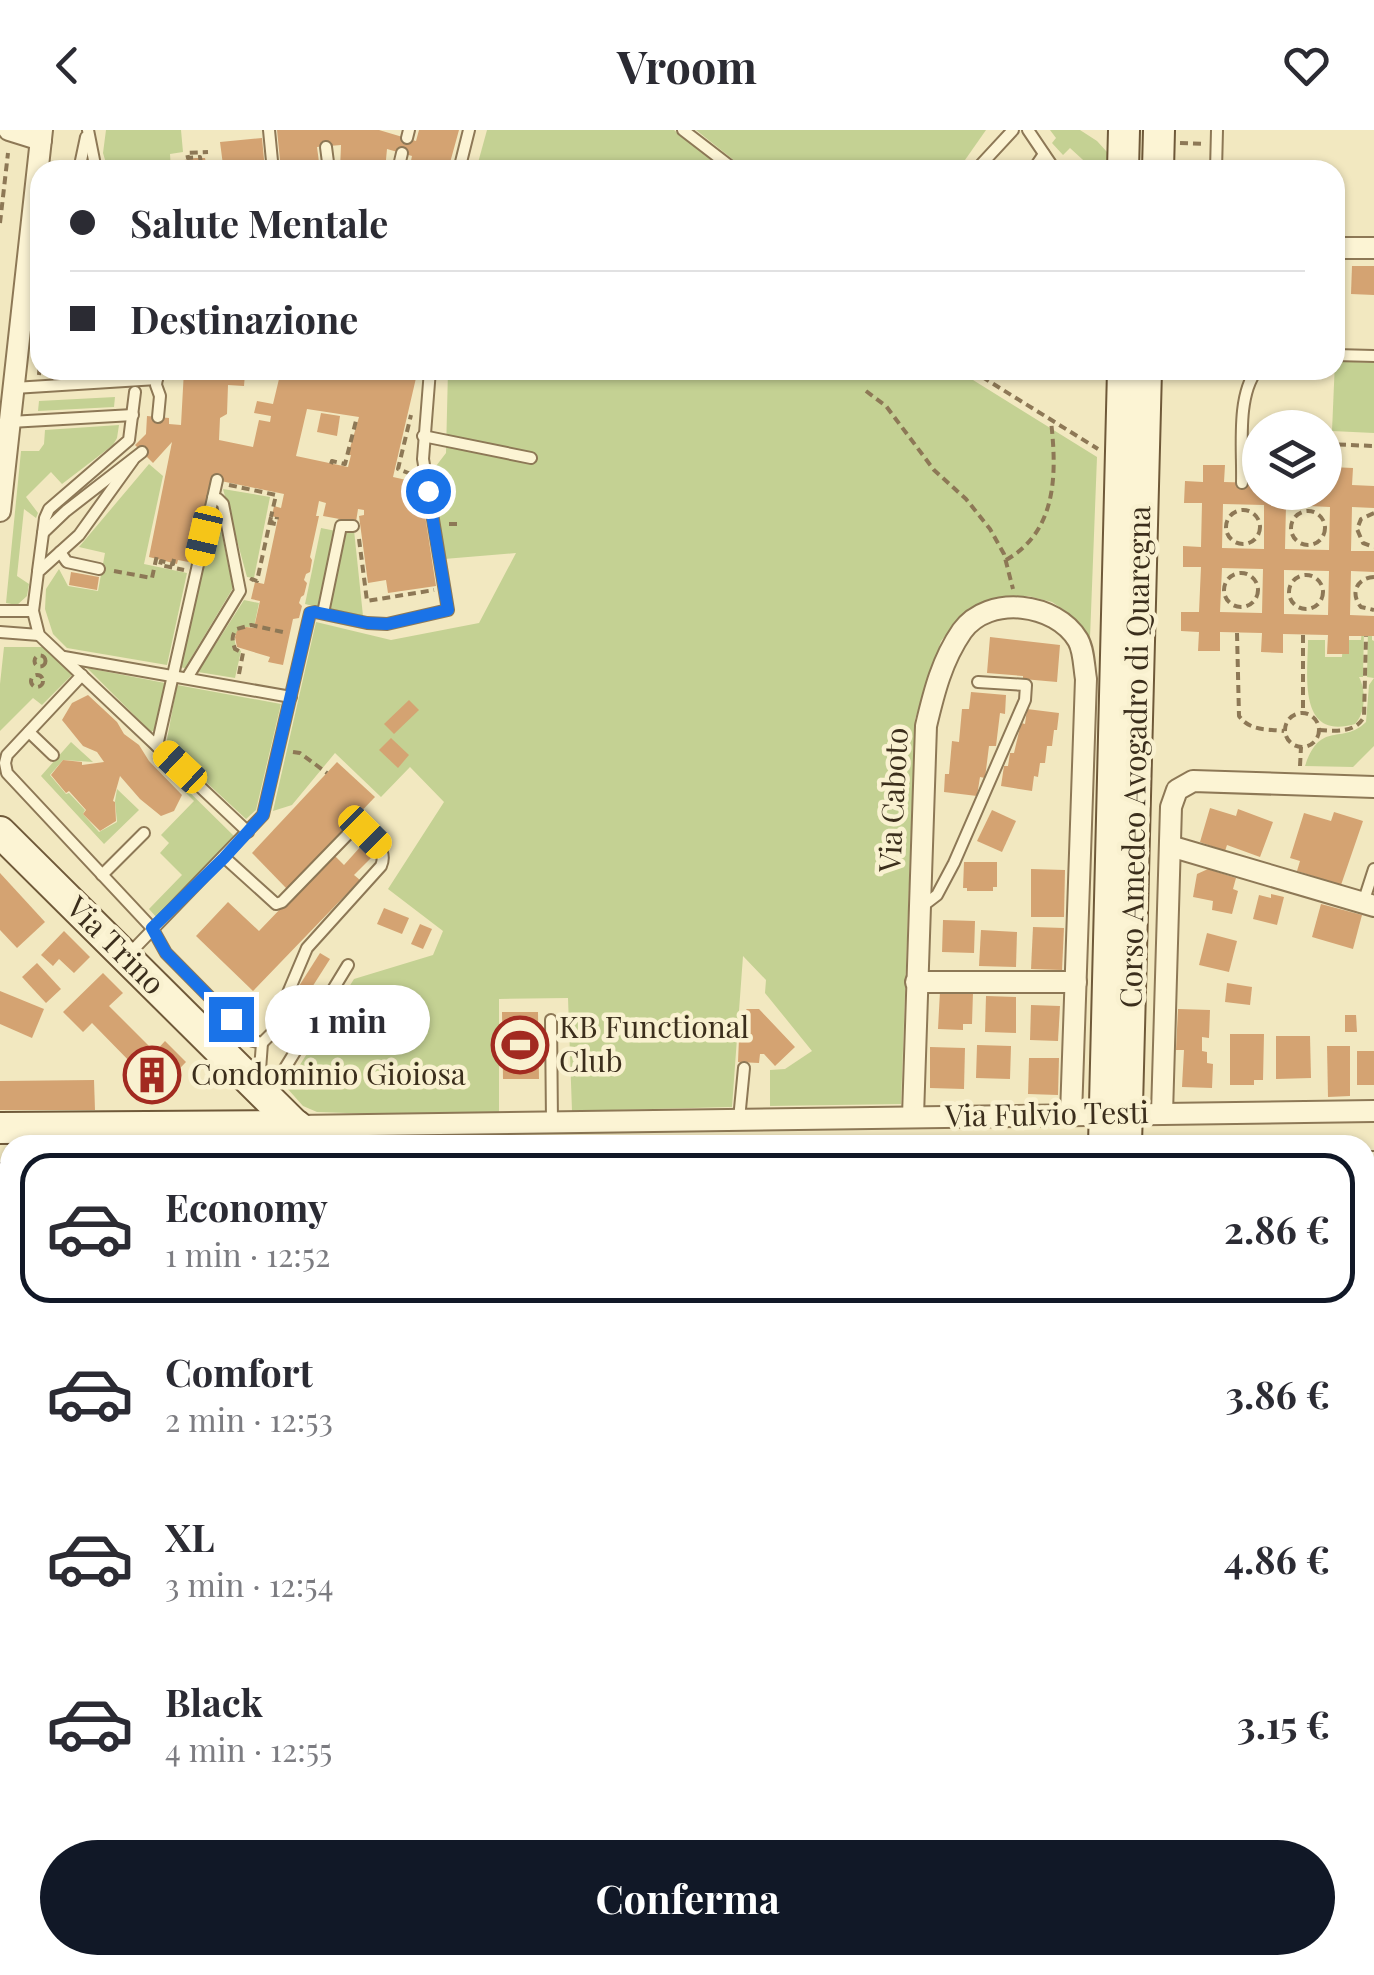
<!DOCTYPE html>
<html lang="it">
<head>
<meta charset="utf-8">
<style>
	body { margin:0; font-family:"Playfair Display",serif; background:#f7f7f7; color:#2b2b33; height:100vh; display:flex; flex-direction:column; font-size:38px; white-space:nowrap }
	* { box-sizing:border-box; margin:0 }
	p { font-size:32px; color:#7c7c81 }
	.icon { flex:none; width:55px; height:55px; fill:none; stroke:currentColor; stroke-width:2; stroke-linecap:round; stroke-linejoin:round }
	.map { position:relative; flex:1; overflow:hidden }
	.drawer { position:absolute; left:0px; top:1005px; width:1375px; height:840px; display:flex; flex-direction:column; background:#fff; border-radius:30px 30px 0 0; box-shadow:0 2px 8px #0004 }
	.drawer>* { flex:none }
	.hud { position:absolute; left:30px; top:30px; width:1315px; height:220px; border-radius:30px; box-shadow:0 2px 8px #0004; display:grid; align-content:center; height:220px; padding:0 40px; background:#fff }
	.tools { position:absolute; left:1242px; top:280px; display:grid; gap:20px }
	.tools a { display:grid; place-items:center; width:100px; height:100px; border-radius:50%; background:#fff; box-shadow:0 2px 8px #0004; font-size:50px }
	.end { position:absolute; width:45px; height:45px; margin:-22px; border:12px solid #1a73e8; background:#fff; box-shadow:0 0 0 5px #fff }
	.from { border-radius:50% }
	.bubble { position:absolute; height:70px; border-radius:35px; background:#fff; box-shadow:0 2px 8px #0004; font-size:32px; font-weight:700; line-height:70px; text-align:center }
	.car { position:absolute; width:30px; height:60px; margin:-30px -15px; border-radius:12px; box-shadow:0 0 8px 2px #0007; background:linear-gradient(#f5c518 24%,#345 0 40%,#f5c518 0 76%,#345 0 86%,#f5c518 0) }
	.hud b { display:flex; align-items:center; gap:35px; height:95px; font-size:38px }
	.hud b+b { border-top:2px solid #e1e1e2 }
	.hud i { width:25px; height:25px; background:#2b2b33 }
	ul { padding:18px 0 0; list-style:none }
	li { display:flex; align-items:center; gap:30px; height:150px; margin:0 20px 15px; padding:0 20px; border:5px solid transparent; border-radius:30px }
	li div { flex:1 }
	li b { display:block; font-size:38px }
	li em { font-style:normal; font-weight:700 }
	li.selected { border-color:#111827 }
	li>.icon { width:90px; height:90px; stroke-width:1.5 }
	.action { display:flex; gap:20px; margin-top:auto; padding:20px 40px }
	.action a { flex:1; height:115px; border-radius:60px; background:#111827; color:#fff; font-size:40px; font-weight:700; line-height:115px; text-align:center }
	header { display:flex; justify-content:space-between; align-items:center; height:130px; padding:0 40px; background:#fff; font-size:45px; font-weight:700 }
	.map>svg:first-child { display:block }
	.green { fill:#c4d193 }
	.building { fill:#d4a372; fill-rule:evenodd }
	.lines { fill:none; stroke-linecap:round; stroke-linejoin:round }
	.lane-casing { stroke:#8d7856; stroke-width:14 }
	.street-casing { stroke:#8d7856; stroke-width:24 }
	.secondary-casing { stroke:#6f5939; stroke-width:34 }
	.path { stroke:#8d7856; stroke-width:4; stroke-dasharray:8 5; stroke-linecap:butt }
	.lane { stroke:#fcf4d4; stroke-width:10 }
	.street { stroke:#fcf4d4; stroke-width:20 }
	.secondary { stroke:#fcf4d4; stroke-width:30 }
	.route { stroke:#1a73e8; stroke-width:12 }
	.labels { text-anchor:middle; stroke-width:9; stroke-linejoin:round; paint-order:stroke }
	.street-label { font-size:30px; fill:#3b2e1c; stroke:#f9f1d0 }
	.poi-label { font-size:30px; fill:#3b2e1c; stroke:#f9f1d0; text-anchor:start }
</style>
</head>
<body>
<header><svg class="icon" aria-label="back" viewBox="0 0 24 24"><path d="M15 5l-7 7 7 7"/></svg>Vroom<svg class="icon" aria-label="heart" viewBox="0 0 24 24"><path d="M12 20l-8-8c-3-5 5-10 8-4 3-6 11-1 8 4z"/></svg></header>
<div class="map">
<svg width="1374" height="1845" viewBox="0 0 1374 1845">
	<rect width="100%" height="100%" fill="#f2e8c0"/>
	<g class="green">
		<polygon points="106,0 181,0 183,22 170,24 171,40 108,40 103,23"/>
		<polygon points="487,0 674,0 724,40 476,40"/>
		<polygon points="696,0 986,0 958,40 746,40"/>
		<polygon points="1050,0 1080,0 1097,11 1107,22 1107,40 1094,40 1070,18 1063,25 1052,13 1056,8"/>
		<polygon points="1335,231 1374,233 1374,303 1332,301"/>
		<polygon points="448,240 961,240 973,250 1097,327 1090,508 1067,482 1052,472 1028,466 999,470 969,478 941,511 915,589 901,974 770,976 770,940 785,939 812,921 765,863 766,850 743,826 732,977 572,981 568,868 499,869 499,983 407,985 317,982 303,976 286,957 354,849 433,825 443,801 388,759 444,672 410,637 381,667 335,623 292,675 273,681 316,492 391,510 479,493 516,423 444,429 433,340 446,323"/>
		<polygon points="115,267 114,277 38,281 39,271"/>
		<polygon points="119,295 117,308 113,315 62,354 51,342 26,367 38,383 36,388 24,379 17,446 29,454 27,466 17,475 6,473 21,321 39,321 44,314 45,300"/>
		<polygon points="149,334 163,346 144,434 187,443 167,535 67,518 53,504 45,479 46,459 59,439 68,456 98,461 105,423 79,417"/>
		<polygon points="223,359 270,367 254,448 247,447"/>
		<polygon points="213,380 217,381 233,458 185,538 178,537"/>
		<polygon points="321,398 336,401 321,478 305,474"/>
		<polygon points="354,400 363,486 327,478 342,402"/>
		<polygon points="244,470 259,473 254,497 241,497 234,507 236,517 241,521 235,548 198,542"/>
		<path d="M 1362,498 L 1364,499 L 1363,547 L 1359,547 C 1366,560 1366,583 1355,594 C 1297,611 1308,544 1308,510 L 1325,510 L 1325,527 L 1342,527 L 1343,510 L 1361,510 Z"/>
		<path d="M 1368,499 L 1372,499 L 1372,510 L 1374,511 L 1374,616 L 1353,637 L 1305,636 C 1321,589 1341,616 1366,592 L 1369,555 L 1374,548 L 1367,547 Z"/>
		<polygon points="4,517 44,517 73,544 42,575 33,568 0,601 0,554"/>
		<polygon points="87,538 165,553 155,600 151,602"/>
		<polygon points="177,555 281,574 256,680 246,689 166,615"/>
		<polygon points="71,612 93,632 63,630 50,645 66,664 69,663 85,680 83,684 99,702 117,692 115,671 117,659 139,680 104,714 41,646"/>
		<polygon points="175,648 236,708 157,788 149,779 182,745 160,723 169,713 161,705 194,671 173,650"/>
		<polygon points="608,1835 728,1835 738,1845 618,1845"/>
	</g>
	<g class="building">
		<polygon points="277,0 379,0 416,11 419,0 459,0 448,40 409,40 412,26 387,19 385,40 340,40 341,15 317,17 320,40 281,40"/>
		<polygon points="262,8 265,40 233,40 232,35 223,35 220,12"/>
		<polygon points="195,28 205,28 206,33 218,32 218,40 174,40 173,32"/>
		<polygon points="1352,136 1374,136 1374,165 1351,164"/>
		<path d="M 184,240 L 415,240 L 416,248 L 393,347 L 420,353 L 436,456 L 388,463 L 386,450 L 368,453 L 359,386 L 364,385 L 364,380 L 358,379 L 356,392 L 323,386 L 326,373 L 319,371 L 316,386 L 319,386 L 310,427 L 312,430 L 310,442 L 306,444 L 304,450 L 307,453 L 304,465 L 301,467 L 299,473 L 302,476 L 299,488 L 293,489 L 283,535 L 268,532 L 270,527 L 237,517 L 235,507 L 237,501 L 246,497 L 254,498 L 260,471 L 251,469 L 255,452 L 264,454 L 278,388 L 272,386 L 274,376 L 281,378 L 284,364 L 211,349 L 194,433 L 178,430 L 177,434 L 149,427 L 172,312 L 153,333 L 135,315 L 146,304 L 147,286 L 169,288 L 169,294 L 181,295 ZM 245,244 L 279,249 L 273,274 L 257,271 L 254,283 L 271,286 L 270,292 L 259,290 L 253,317 L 219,310 L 220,288 L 227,284 L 228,255 L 244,256 ZM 307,279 L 359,287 L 348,325 L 351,325 L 348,337 L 296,326 Z"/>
		<polygon points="321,283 340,286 337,306 317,302"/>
		<path d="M 1203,335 L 1225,335 L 1224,352 L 1260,353 L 1260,362 L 1325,362 L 1325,355 L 1330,355 L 1331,337 L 1353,338 L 1352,355 L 1374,356 L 1374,378 L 1352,377 L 1351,421 L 1374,421 L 1374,442 L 1351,441 L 1350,485 L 1374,486 L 1374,506 L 1349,506 L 1349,524 L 1327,524 L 1328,505 L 1283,504 L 1283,523 L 1261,522 L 1262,503 L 1220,502 L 1220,521 L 1198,521 L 1199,502 L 1181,501 L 1181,482 L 1199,482 L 1201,437 L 1183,437 L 1183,416 L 1201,417 L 1202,373 L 1184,373 L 1185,351 L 1203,352 ZM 1223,374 L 1264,375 L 1264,419 L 1222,418 ZM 1286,375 L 1330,377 L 1329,420 L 1285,419 ZM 1222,438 L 1263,439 L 1262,483 L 1220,482 ZM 1284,440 L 1329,441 L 1328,485 L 1284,484 Z"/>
		<polygon points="71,442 99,447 97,460 69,455"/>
		<polygon points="990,507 1060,515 1057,552 1023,549 1023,546 987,543"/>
		<polygon points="971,562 1006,565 1005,584 1000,583 996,616 989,616 985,648 980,647 977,666 944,662 945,644 949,644 952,611 959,612 962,579 969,579"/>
		<polygon points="88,565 117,592 124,604 139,615 149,631 182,665 174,681 161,686 140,669 120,646 113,671 115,672 116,691 100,701 83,684 86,680 69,661 66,663 51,645 63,630 82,632 82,635 104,632 97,622 83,616 62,590 72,573"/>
		<polygon points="409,570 419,580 394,604 384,594"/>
		<polygon points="1027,579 1059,583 1057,600 1054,600 1052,616 1047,616 1045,633 1040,633 1038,647 1034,646 1032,661 1001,656 1004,636 1008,636 1010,623 1014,623 1021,593 1025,594"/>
		<polygon points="391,608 409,625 398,638 379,620"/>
		<polygon points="337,632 375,667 287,759 252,723"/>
		<polygon points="1210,678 1236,686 1238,679 1273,692 1260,727 1227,715 1225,721 1200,712"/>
		<polygon points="992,680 1016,691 1002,722 977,711"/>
		<polygon points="1334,682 1363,691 1341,755 1297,741 1300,731 1290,728 1304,683 1331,691"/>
		<polygon points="362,715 373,726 354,745 360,750 253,861 196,806 228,772 259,801 333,724 344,735"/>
		<polygon points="964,732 997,732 997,757 993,757 993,761 967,761 967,758 963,758"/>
		<polygon points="1031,739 1065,740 1064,787 1031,787"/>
		<polygon points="1208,739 1236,748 1233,759 1238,761 1232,784 1212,780 1213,771 1193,767 1197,744"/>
		<polygon points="0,743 45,792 17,818 0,800"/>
		<polygon points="1271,764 1284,767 1277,795 1253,789 1259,765 1271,768"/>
		<polygon points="1321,774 1362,785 1353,819 1312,807"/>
		<polygon points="384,778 409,788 402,804 377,794"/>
		<polygon points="943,790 975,791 974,823 942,822"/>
		<polygon points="420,794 432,799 423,819 411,814"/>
		<polygon points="1033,797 1064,798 1062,840 1031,839"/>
		<polygon points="981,800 1017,802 1016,837 979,836"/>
		<polygon points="64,801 90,827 74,843 59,829 53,836 41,825"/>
		<polygon points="1207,803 1237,811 1229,842 1199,835"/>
		<polygon points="320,823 330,829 309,862 299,856"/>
		<polygon points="37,833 61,859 46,873 22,847"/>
		<polygon points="103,843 123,863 109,876 155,922 165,911 186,932 146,973 125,951 137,939 92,893 83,902 63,882"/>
		<polygon points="1227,853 1252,857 1250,875 1225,872"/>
		<polygon points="0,861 44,879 32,908 0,894"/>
		<polygon points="940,861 973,862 972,894 963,894 963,900 938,899"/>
		<polygon points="986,866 1016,867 1016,903 985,902"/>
		<polygon points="1031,875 1060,876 1058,911 1030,910"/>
		<polygon points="747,879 759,879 795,917 775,936 764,924 760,924 759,933 738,932 740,885"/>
		<polygon points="1178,879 1210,880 1209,908 1202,907 1202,921 1207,922 1207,933 1213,934 1212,958 1182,957 1184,920 1176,920"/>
		<polygon points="502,882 538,882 539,949 503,949"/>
		<polygon points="1345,885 1356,885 1357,902 1345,902"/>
		<polygon points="1230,904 1264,904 1263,950 1254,950 1254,955 1230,955"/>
		<polygon points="1276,906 1310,906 1311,948 1276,949"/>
		<polygon points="977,915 1011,916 1010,949 976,948"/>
		<polygon points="1327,916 1350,916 1350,966 1328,967"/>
		<polygon points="930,917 965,918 964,959 930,958"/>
		<rect x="1357" y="921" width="17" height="34"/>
		<polygon points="1029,928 1059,928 1058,965 1028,964"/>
		<polygon points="94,950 95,980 0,980 0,951"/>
		<polygon points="4,1078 10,1079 10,1143 0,1141 0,1083 3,1083"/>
		<polygon points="1365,1133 1374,1134 1374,1224 1365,1226"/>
		<polygon points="0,1151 10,1153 10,1193 0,1191"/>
		<polygon points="0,1202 10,1204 8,1234 0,1233"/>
		<polygon points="1368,1636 1374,1636 1374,1677 1367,1677"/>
		<rect x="1365" y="1701" width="9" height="34"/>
		<polygon points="1365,1755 1374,1756 1374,1787 1365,1786"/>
		<polygon points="1365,1811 1374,1812 1374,1842 1344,1841 1344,1835 1365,1835"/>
		<polygon points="368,1835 407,1835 409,1845 370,1845"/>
		<polygon points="742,1835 785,1835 776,1845 745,1845 743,1843 746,1840"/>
		<polygon points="858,1835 908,1835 918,1845 869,1845"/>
	</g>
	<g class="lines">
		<g class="lane-casing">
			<g id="lane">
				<polyline points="88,0 96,40"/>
				<polyline points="269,0 272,31"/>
				<polyline points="683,0 735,40"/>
				<polyline points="1028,0 1055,40"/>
				<polyline points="407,8 409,0"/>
				<polyline points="326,17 329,40"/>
				<polyline points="79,40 86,7"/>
				<polyline points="398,40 402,23"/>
				<polyline points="459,40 469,0"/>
				<polyline points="976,40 1013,0"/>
				<polyline points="1033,40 1044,24"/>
				<polyline points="1216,40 1217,0"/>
				<polyline points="25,157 40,160"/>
				<polyline points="1335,225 1374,226"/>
				<polyline points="158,240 156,255 160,266 158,287"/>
				<polyline points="14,258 157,249"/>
				<polyline points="10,292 133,285"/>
				<polyline points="423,306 531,328"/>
				<polyline points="133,330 79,405 38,442 33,481 39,505 248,702"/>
				<path d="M 1242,353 C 1243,320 1236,266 1257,240"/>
				<polyline points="213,368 217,350"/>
				<polyline points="43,403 66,381 142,322"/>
				<polyline points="60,422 67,432 99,439"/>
				<polyline points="38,441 45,388 49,379 129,310 135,262"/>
				<polyline points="0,481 33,481"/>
				<polyline points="323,483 341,396 353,396"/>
				<polyline points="0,502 39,505"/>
				<polyline points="64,527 291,567"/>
				<path d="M 82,545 L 7,625 L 5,633 L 7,643 L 152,798 L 166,823 L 253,911 L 262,913 L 274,901 L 282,877 L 307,818 L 381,736 C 388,720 372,705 357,700 L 348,704 L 282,772 L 276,774 L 224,727"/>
				<polyline points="29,602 53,625"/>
				<polyline points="157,616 213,368 218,369 223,374 240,461 187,548"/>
				<polyline points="102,745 144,703"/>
				<polyline points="1363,773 1374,739"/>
				<polyline points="920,778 937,765 954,733 1025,570 1026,555 978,552"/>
				<polyline points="129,824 263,685 310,483 315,482 367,493 387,494 448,480 423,329 430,240"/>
				<polyline points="551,890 552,992"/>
				<polyline points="259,953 262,913"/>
				<polyline points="268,966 348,835"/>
				<polyline points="739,989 744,938"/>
			</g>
		</g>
		<g class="street-casing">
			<g id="street">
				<polyline points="9,0 41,10"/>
				<polyline points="1335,118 1374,118"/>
				<polyline points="0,381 42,0"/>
				<polyline points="1170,716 1374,776"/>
				<polyline points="916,852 1076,852"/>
				<polyline points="1162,984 1171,677 1177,660 1193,651 1374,657"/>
				<path d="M 913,986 L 926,596 C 934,562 942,530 962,501 C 989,464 1056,473 1078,510 C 1084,520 1084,538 1086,549 L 1071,985"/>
				<polyline points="297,996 1374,981"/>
				<polyline points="1365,1032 1374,1032"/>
				<polyline points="0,1455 10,1404"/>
				<polyline points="0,1482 10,1482"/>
				<polyline points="1365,1573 1374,1573"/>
				<polyline points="0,1701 10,1705"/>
				<polyline points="335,1835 337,1845"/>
				<polyline points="580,1835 591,1845"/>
				<polyline points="929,1835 938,1845"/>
			</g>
		</g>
		<g class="secondary-casing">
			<g id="secondary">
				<polyline points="1123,40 1124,0"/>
				<polyline points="1158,40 1159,0"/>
				<polyline points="0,702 315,1015"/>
				<polyline points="0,998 297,996"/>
				<polyline points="1104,1015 1123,240"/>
				<polyline points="1126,1015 1146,240"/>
				<polyline points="0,1049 10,1049"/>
				<polyline points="1136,1835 1149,1845"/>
			</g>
		</g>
		<g class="path">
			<polyline points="1180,13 1206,14"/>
			<polyline points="201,33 200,27 188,28 187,23 208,22"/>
			<polyline points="0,93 8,23"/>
			<polyline points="971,240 1098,319"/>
			<polyline points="39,245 40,230"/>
			<polyline points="866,261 886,276 934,340 966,369 990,399 1004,424 1013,459"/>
			<polyline points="1325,314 1374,316"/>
			<polyline points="331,334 332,331 345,334 357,287"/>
			<polyline points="411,344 398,339 411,285"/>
			<polyline points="229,355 276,365 271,387"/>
			<circle cx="1243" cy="397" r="17"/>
			<circle cx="1308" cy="398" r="17"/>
			<polyline points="1374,383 1361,389 1357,399 1363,413 1374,417"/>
			<polyline points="272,390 271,393 276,394 277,387"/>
			<polyline points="449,394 460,394"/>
			<polyline points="359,409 367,471 434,460"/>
			<polyline points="174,429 173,434 161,431 160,435 184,440"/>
			<path d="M 1006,430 C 1057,401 1057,344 1051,291"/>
			<polyline points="114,441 152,448 157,425"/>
			<circle cx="1241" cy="460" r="17"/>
			<circle cx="1306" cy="462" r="17"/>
			<path d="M 1374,447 C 1356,448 1350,464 1361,477 L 1374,480"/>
			<polyline points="251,451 252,449 257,451 271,387 273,387"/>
			<path d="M 1237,503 L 1239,586 C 1250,601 1266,599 1284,601"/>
			<polyline points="1303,505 1303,582"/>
			<circle cx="40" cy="531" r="5.5"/>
			<path d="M 239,544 L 243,523 L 235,519 C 232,511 231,505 237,499 L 251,495 L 287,503"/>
			<circle cx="37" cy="551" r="6"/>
			<circle cx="1302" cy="600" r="17"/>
			<path d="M 1319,600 C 1336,601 1355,603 1364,587 L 1366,506"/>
			<polyline points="293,622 300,623 327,643"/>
			<polyline points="1300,636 1301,617"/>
		</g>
		<use href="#lane" class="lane"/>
		<use href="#street" class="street"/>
		<use href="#secondary" class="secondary"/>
	</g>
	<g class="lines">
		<polyline class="route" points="231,889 166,823 152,798 224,728 263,685 310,483 315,482 368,493 387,494 448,480 428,361"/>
	</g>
	<defs>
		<g id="stadium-ring" transform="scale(2.875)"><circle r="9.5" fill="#f9f1d0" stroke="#a22a20" stroke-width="1.5"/><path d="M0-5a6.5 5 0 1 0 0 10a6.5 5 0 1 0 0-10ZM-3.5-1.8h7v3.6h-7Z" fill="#a22a20"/></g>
		<g id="building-ring" transform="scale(2.875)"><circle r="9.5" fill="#f9f1d0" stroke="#a22a20" stroke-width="1.5"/><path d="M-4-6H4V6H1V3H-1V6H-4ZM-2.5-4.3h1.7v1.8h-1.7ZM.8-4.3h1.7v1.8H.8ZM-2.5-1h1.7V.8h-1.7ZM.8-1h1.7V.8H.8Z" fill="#a22a20"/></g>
	</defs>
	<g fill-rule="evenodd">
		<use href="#stadium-ring" x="520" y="915"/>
		<use href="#building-ring" x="152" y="945"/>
	</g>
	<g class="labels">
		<g class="street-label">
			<text transform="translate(1136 627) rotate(-89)" y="10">Corso Amedeo Avogadro di Quaregna</text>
			<text transform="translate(894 670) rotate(-87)" y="10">Via Caboto</text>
			<text transform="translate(115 816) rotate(45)" y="10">Via Trino</text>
			<text transform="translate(1047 985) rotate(-1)" y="10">Via Fulvio Testi</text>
		</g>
		<g class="poi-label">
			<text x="559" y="908">KB Functional<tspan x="559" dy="34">Club</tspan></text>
			<text x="191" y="955">Condominio Gioiosa</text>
		</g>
	</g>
</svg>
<div class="tools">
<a><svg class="icon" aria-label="layers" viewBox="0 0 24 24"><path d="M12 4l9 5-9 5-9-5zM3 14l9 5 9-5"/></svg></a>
</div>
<i class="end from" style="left:428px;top:361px"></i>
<i class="end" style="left:231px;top:889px"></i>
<div class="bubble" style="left:265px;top:855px;width:165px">1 min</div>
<i class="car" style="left:204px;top:406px;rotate:193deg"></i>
<i class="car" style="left:180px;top:637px;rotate:313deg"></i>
<i class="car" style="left:365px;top:702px;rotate:135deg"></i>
<div class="hud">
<b><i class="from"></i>Salute Mentale</b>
<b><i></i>Destinazione</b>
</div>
<section class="drawer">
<ul>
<li class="selected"><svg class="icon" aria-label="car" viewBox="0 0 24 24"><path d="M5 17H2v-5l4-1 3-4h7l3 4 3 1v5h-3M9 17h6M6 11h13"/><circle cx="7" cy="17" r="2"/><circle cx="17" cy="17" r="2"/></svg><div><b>Economy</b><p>1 min · 12:52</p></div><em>2.86 €</em></li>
<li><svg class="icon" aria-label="car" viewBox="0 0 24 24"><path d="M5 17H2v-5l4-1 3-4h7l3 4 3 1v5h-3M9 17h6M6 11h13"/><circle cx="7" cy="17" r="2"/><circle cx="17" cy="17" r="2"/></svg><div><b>Comfort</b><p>2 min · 12:53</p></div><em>3.86 €</em></li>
<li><svg class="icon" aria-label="car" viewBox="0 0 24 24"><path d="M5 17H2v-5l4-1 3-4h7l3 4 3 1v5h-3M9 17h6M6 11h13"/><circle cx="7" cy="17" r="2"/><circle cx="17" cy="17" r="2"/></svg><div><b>XL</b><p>3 min · 12:54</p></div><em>4.86 €</em></li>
<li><svg class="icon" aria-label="car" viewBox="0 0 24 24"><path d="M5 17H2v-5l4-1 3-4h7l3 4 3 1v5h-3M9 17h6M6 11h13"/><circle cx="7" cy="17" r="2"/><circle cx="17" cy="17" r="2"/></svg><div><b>Black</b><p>4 min · 12:55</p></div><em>3.15 €</em></li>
</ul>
<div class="action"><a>Conferma</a></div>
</section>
</div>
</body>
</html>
